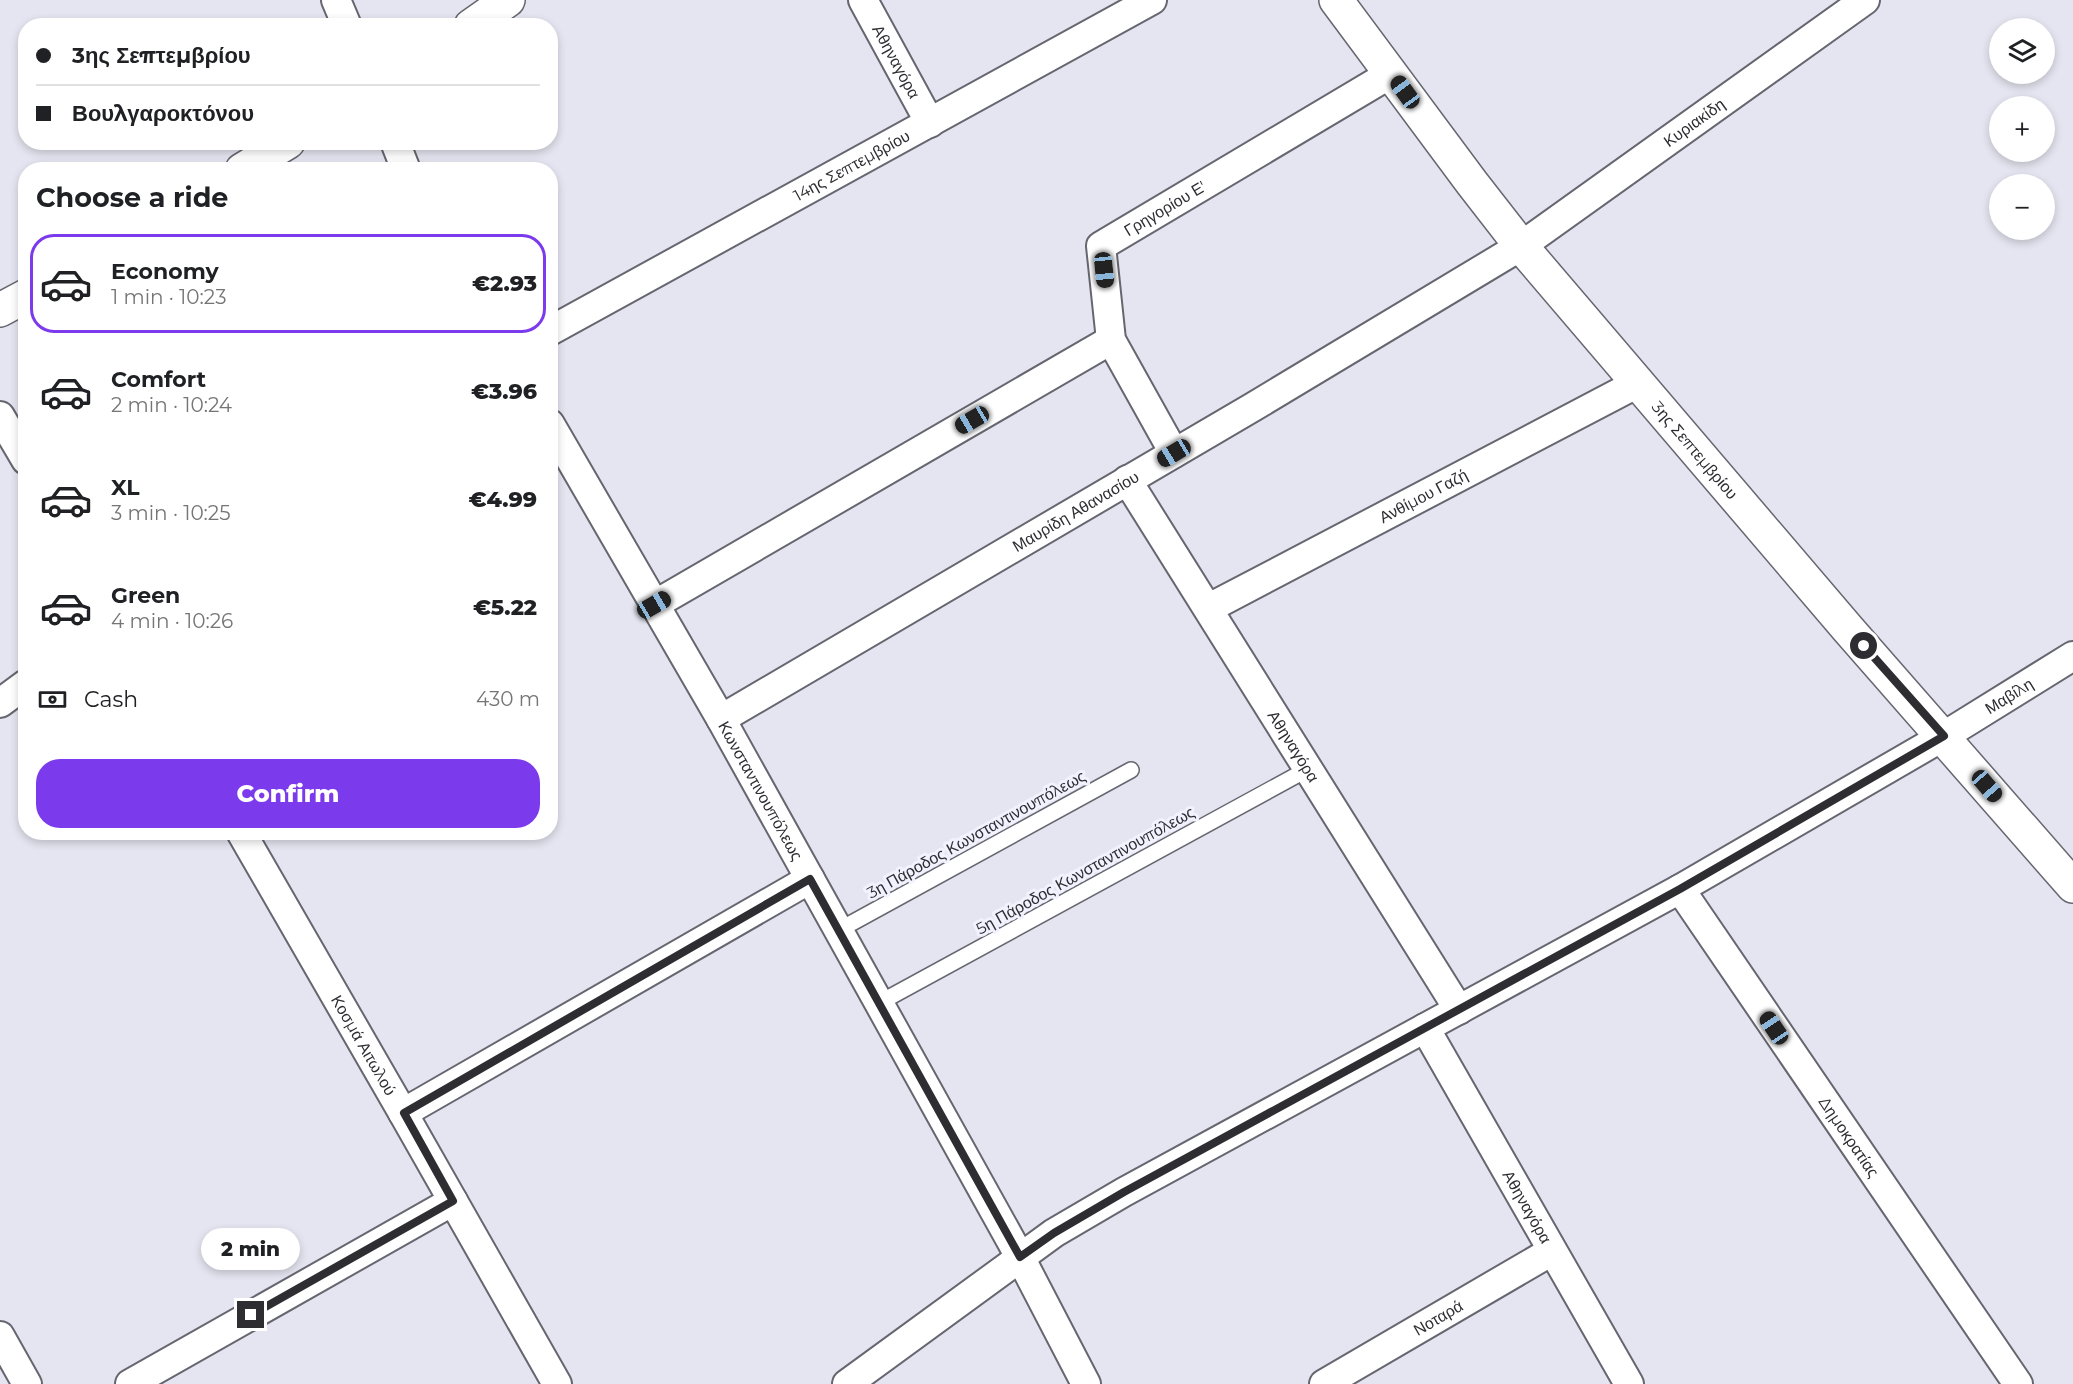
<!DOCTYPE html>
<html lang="en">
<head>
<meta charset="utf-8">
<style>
	body { margin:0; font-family:Montserrat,sans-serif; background:#f2f2f2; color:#202124; height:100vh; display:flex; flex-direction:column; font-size:22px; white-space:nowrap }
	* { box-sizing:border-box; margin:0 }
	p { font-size:20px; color:#757577 }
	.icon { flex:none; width:33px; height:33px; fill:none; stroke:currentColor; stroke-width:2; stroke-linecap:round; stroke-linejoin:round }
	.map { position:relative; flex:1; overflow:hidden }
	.drawer { position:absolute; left:18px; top:162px; width:540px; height:678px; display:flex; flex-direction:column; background:#fff; border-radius:24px; box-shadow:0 3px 9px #0003 }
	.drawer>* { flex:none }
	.banner { position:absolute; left:18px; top:18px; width:540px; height:132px; border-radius:24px; box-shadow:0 3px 9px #0003; display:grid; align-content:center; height:132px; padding:0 18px; background:#fff }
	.controls { position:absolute; left:1989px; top:18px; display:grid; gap:12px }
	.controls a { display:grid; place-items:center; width:66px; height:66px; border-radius:50%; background:#fff; box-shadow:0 3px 9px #0003; font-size:30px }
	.end { position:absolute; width:27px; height:27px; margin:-14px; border:8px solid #2d2d32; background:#fff; box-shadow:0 0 0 3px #fff }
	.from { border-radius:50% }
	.bubble { position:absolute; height:42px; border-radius:21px; background:#fff; box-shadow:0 3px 9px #0003; font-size:20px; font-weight:800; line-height:42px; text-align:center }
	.car { position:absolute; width:18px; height:36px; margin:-18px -9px; border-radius:8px; box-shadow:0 0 4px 2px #0007; background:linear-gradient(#222 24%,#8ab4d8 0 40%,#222 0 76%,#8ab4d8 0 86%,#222 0) }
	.banner b { display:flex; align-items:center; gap:21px; height:57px; font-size:22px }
	.banner b+b { border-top:2px solid #e0e0e0 }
	.banner i { width:15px; height:15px; background:#202124 }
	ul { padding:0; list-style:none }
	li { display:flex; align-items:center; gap:18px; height:99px; margin:0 12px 9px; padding:0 6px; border:3px solid transparent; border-radius:24px }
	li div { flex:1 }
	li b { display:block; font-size:22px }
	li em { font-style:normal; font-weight:800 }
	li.selected { border-color:#7c3aed }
	li>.icon { width:54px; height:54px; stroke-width:1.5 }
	h2 { padding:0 18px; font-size:27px; line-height:72px }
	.pay { display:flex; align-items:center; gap:15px; height:66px; padding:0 18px; font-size:22px }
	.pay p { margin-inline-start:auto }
	.cta { display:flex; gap:12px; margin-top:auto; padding:12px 18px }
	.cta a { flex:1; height:69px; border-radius:24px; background:#7c3aed; color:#fff; font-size:24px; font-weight:800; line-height:69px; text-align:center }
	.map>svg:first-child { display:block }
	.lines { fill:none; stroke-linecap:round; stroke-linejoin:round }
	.service-casing { stroke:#666670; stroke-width:18 }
	.minor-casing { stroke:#666670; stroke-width:32 }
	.tertiary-casing { stroke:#666670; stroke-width:36 }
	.secondary-casing { stroke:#666670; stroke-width:36 }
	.service { stroke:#fff; stroke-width:15 }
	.minor { stroke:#fff; stroke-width:28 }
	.tertiary { stroke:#fff; stroke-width:33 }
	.secondary { stroke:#fff; stroke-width:33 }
	.route { stroke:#2d2d32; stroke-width:8 }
	.labels { text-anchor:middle; stroke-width:6; stroke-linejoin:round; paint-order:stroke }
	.street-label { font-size:16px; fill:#2d2d32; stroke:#f2f2fe }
</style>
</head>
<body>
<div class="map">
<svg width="2073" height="1384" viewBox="0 0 2073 1384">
	<rect width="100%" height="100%" fill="#e5e5f1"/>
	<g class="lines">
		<g class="service-casing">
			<g id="service">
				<polyline points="839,930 1131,770"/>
				<polyline points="879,1003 1308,769"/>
			</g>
		</g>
		<g class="minor-casing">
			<g id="minor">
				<polyline points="336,0 347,26"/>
				<path id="s1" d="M 863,0 L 930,123"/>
				<polyline points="395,142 406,170"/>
				<path id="s2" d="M 550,331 L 1152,0"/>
				<polyline points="0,416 26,460"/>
				<path id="s3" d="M 550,424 L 721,719 L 879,1003 L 1020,1257 L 1086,1384"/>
				<path id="s4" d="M 1174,453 L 1111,340 L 1101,246 L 1392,73"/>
				<path id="s5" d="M 1127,480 L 1459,1010"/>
				<polyline points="654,605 1111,340"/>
				<path id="s6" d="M 1209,608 L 1638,383"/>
				<polyline points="0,703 26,684"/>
				<path id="s7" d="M 721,719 L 1253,407 L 1521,246 L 1865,0"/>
				<path id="s8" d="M 241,832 L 403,1113 L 557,1384"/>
				<path id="s9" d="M 1680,889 L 2018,1384"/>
				<path id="s10" d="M 1425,1028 L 1629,1384"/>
				<polyline points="403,1113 810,879"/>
				<polyline points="0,1336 27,1384"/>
				<polyline points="130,1384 453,1201"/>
				<path id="s11" d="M 847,1384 L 1054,1233 L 1124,1192 L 1680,889 L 1944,736 L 2073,656"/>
				<path id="s12" d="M 1324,1384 L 1552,1251"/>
			</g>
		</g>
		<g class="tertiary-casing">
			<g id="tertiary">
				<polyline points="471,26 508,0"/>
				<polyline points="242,170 288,142"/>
				<polyline points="0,310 26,296"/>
			</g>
		</g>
		<g class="secondary-casing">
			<g id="secondary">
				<path id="s13" d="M 1336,0 L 1472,183 L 1521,246 L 1848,629 L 2073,886"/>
			</g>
		</g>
		<use href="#service" class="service"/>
		<use href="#minor" class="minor"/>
		<use href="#tertiary" class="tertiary"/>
		<use href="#secondary" class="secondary"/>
	</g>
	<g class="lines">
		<polyline class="route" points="251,1315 453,1201 404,1113 810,879 1020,1257 1054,1233 1124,1192 1680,889 1944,736 1864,646"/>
	</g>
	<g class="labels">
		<g class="street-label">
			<text dy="6" stroke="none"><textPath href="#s1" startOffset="70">Αθηναγόρα</textPath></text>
			<text dy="6" stroke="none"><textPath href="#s7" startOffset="1142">Κυριακίδη</textPath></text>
			<text dy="6" stroke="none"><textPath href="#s2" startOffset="344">14ης Σεπτεμβρίου</textPath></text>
			<text dy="6" stroke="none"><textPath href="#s4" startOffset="298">Γρηγορίου Ε'</textPath></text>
			<text dy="6" stroke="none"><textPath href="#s13" startOffset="576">3ης Σεπτεμβρίου</textPath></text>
			<text dy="6" stroke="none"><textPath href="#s6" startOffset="242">Ανθίμου Γαζή</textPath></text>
			<text dy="6" stroke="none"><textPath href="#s7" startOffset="411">Μαυρίδη Αθανασίου</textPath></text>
			<text dy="6" stroke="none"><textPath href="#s11" startOffset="1352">Μαβίλη</textPath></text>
			<text dy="6" stroke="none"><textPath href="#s5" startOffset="314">Αθηναγόρα</textPath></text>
			<text dy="6" stroke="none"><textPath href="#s3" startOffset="423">Κωνσταντινουπόλεως</textPath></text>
			<text transform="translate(976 834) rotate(-29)" y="6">3η Πάροδος Κωνσταντινουπόλεως</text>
			<text transform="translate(1085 870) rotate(-29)" y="6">5η Πάροδος Κωνσταντινουπόλεως</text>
			<text dy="6" stroke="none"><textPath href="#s8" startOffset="246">Κοσμά Αιτωλού</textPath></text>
			<text dy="6" stroke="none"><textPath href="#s9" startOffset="300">Δημοκρατίας</textPath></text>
			<text dy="6" stroke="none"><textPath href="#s10" startOffset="206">Αθηναγόρα</textPath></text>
			<text dy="6" stroke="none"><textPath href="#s12" startOffset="132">Νοταρά</textPath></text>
		</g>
	</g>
</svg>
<div class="controls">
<a><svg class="icon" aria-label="layers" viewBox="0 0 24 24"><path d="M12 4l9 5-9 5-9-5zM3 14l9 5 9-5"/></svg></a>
<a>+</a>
<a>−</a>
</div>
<i class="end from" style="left:1864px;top:646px"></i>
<i class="end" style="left:251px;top:1315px"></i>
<div class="bubble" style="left:201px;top:1228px;width:99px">2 min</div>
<i class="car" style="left:1405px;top:92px;rotate:324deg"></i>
<i class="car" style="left:1104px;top:270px;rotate:174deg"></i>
<i class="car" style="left:972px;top:420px;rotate:240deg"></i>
<i class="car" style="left:1174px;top:453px;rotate:239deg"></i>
<i class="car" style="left:654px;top:605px;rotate:60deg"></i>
<i class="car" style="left:1987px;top:786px;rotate:139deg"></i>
<i class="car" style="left:1774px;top:1028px;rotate:326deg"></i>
<div class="banner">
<b><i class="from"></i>3ης Σεπτεμβρίου</b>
<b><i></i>Βουλγαροκτόνου</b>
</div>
<section class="drawer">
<h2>Choose a ride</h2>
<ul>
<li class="selected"><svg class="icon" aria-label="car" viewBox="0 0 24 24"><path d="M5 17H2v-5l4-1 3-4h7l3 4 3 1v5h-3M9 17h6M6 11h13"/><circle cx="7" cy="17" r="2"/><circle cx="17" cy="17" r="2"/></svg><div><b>Economy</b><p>1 min · 10:23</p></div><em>€2.93</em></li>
<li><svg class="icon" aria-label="car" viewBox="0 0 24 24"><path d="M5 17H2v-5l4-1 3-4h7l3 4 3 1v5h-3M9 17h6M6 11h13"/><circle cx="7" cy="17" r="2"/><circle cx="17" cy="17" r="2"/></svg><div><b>Comfort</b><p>2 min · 10:24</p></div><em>€3.96</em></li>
<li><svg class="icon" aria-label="car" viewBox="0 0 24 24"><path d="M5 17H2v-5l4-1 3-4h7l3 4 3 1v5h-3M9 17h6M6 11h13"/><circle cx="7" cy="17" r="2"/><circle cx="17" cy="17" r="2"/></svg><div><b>XL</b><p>3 min · 10:25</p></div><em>€4.99</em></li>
<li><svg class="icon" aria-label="car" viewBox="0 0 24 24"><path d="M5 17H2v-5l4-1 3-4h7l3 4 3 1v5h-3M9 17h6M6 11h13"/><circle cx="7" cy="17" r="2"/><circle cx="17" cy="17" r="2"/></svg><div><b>Green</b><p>4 min · 10:26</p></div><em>€5.22</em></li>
</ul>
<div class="pay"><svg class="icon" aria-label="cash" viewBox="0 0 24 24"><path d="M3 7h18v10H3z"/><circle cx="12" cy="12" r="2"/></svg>Cash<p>430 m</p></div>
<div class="cta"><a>Confirm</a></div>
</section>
</div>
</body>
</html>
